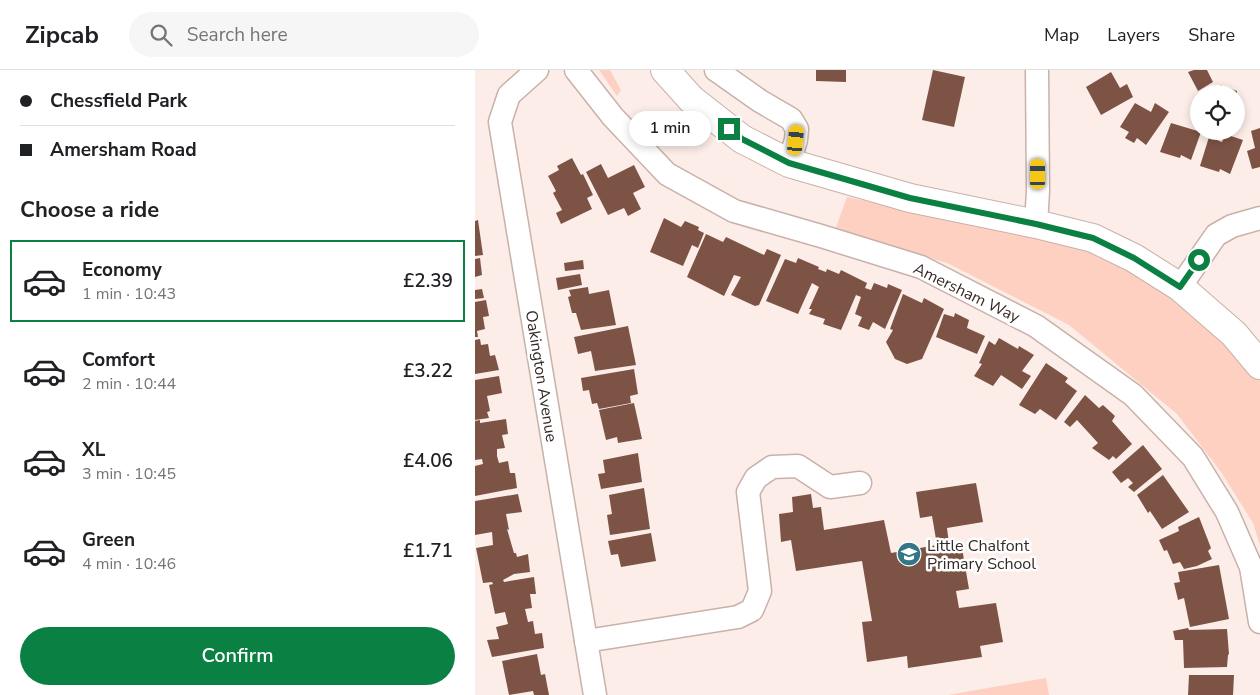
<!DOCTYPE html>
<html lang="en">
<head>
<meta charset="utf-8">
<style>
	body { margin:0; font-family:"Nunito Sans",sans-serif; background:#f6f6f6; color:#202124; height:100vh; display:flex; flex-direction:column; font-size:19px; white-space:nowrap }
	* { box-sizing:border-box; margin:0 }
	p { font-size:16px; color:#757577 }
	.icon { flex:none; width:28px; height:28px; fill:none; stroke:currentColor; stroke-width:2; stroke-linecap:round; stroke-linejoin:round }
	.map { position:relative; flex:1; overflow:hidden }
	.drawer { display:flex; flex-direction:column; background:#fff; width:475px }
	.drawer>* { flex:none }
	.banner { display:grid; align-content:center; height:110px; padding:0 20px; background:#fff }
	.fabs { position:absolute; left:715px; top:15px; display:grid; gap:10px }
	.fabs a { display:grid; place-items:center; width:55px; height:55px; border-radius:50%; background:#fff; box-shadow:0 2px 8px #0003; font-size:25px }
	.end { position:absolute; width:22px; height:22px; margin:-11px; border:6px solid #0b8043; background:#fff; box-shadow:0 0 0 2px #fff }
	.from { border-radius:50% }
	.bubble { position:absolute; height:35px; border-radius:18px; background:#fff; box-shadow:0 2px 8px #0003; font-size:16px; font-weight:600; line-height:35px; text-align:center }
	.car { position:absolute; width:15px; height:30px; margin:-15px -8px; border-radius:6px; box-shadow:0 0 4px 1px #0007; background:linear-gradient(#f5c518 24%,#345 0 40%,#f5c518 0 76%,#345 0 86%,#f5c518 0) }
	.banner b { display:flex; align-items:center; gap:18px; height:48px; font-size:19px }
	.banner b+b { border-top:1px solid #e0e0e0 }
	.banner i { width:12px; height:12px; background:#202124 }
	ul { padding:0; list-style:none }
	li { display:flex; align-items:center; gap:15px; height:82px; margin:0 10px 8px; padding:0 10px; border:2px solid transparent; border-radius:0px }
	li div { flex:1 }
	li b { display:block; font-size:19px }
	li em { font-style:normal; font-weight:600 }
	li.current { border-color:#0b8043 }
	li>.icon { width:45px; height:45px; stroke-width:1.5 }
	h2 { padding:0 20px; font-size:22px; line-height:60px }
	.cta { display:flex; gap:10px; margin-top:auto; padding:10px 20px }
	.cta a { flex:1; height:58px; border-radius:30px; background:#0b8043; color:#fff; font-size:20px; font-weight:600; line-height:58px; text-align:center }
	header { display:flex; align-items:center; gap:30px; box-sizing:border-box; height:70px; padding:0 25px; background:#fff; border-bottom:1px solid #e0e0e0 }
	header strong { font-size:24px }
	nav { display:flex; gap:28px; margin-inline-start:auto; font-size:18px }
	.search { width:350px; height:45px; background:#f6f6f6; display:flex; align-items:center; gap:12px; box-sizing:border-box; padding:0 18px; border-radius:28px; color:#757577; font-size:19px }
	main { display:flex; flex:1; min-height:0 }
	.map>svg:first-child { display:block }
	.green { fill:#fdd0c2 }
	.building { fill:#7d5346 }
	.lines { fill:none; stroke-linecap:round; stroke-linejoin:round }
	.minor-casing { stroke:#c9b1a9; stroke-width:25 }
	.major-casing { stroke:#c9b1a9; stroke-width:30 }
	.minor { stroke:#fff; stroke-width:22 }
	.major { stroke:#fff; stroke-width:28 }
	.route { stroke:#0b8043; stroke-width:6 }
	.labels { text-anchor:middle; stroke-width:5; stroke-linejoin:round; paint-order:stroke }
	.street-label { font-size:16px; fill:#332926; stroke:#fff }
	.poi-label { font-size:16px; fill:#332926; stroke:#fff; text-anchor:start }
</style>
</head>
<body>
<header>
<strong>Zipcab</strong>
<div class="search"><svg class="icon" aria-label="search" viewBox="0 0 24 24"><circle cx="10" cy="10" r="6"/><path d="M15 15l6 6"/></svg>Search here</div>
<nav><a>Map</a><a>Layers</a><a>Share</a></nav>
</header>
<main>
<section class="drawer">
<div class="banner">
<b><i class="from"></i>Chessfield Park</b>
<b><i></i>Amersham Road</b>
</div>
<h2>Choose a ride</h2>
<ul>
<li class="current"><svg class="icon" aria-label="car" viewBox="0 0 24 24"><path d="M5 17H2v-5l4-1 3-4h7l3 4 3 1v5h-3M9 17h6M6 11h13"/><circle cx="7" cy="17" r="2"/><circle cx="17" cy="17" r="2"/></svg><div><b>Economy</b><p>1 min · 10:43</p></div><em>£2.39</em></li>
<li><svg class="icon" aria-label="car" viewBox="0 0 24 24"><path d="M5 17H2v-5l4-1 3-4h7l3 4 3 1v5h-3M9 17h6M6 11h13"/><circle cx="7" cy="17" r="2"/><circle cx="17" cy="17" r="2"/></svg><div><b>Comfort</b><p>2 min · 10:44</p></div><em>£3.22</em></li>
<li><svg class="icon" aria-label="car" viewBox="0 0 24 24"><path d="M5 17H2v-5l4-1 3-4h7l3 4 3 1v5h-3M9 17h6M6 11h13"/><circle cx="7" cy="17" r="2"/><circle cx="17" cy="17" r="2"/></svg><div><b>XL</b><p>3 min · 10:45</p></div><em>£4.06</em></li>
<li><svg class="icon" aria-label="car" viewBox="0 0 24 24"><path d="M5 17H2v-5l4-1 3-4h7l3 4 3 1v5h-3M9 17h6M6 11h13"/><circle cx="7" cy="17" r="2"/><circle cx="17" cy="17" r="2"/></svg><div><b>Green</b><p>4 min · 10:46</p></div><em>£1.71</em></li>
</ul>
<div class="cta"><a>Confirm</a></div>
</section>
<div class="map">
<svg width="785" height="625" viewBox="0 0 785 625">
	<rect width="100%" height="100%" fill="#fcede8"/>
	<g class="green">
		<polygon points="124,0 135,0 146,20 142,26"/>
		<polygon points="372,127 497,154 588,168 639,190 717,238 785,308 785,475 778,453 746,402 702,344 594,255 472,193 360,160"/>
		<polygon points="571,608 574,625 473,625"/>
	</g>
	<g class="building">
		<polygon points="341,0 371,0 371,12 341,11"/>
		<polygon points="458,0 490,7 479,57 447,50"/>
		<polygon points="719,0 732,0 738,12 723,21 713,2"/>
		<polygon points="636,2 645,18 652,14 658,27 626,45 611,17"/>
		<polygon points="745,15 762,21 762,24 742,24"/>
		<polygon points="660,33 676,42 680,33 694,42 671,75 662,68 659,73 650,68 654,62 645,57"/>
		<polygon points="696,53 726,62 716,90 706,85 705,88 685,82"/>
		<polygon points="785,58 785,97 777,99 772,81 780,78 776,61"/>
		<polygon points="750,64 768,70 755,104 745,99 744,102 725,96 734,67 747,72"/>
		<polygon points="97,88 106,105 108,104 118,125 112,128 117,139 86,154 81,143 87,140 78,123 81,121 73,106 84,100 82,96"/>
		<polygon points="126,94 133,108 159,95 170,117 158,123 166,139 153,146 149,138 133,145 111,102"/>
		<polygon points="189,148 206,157 210,151 224,157 223,160 229,163 223,178 217,175 208,196 175,182"/>
		<polygon points="3,150 8,185 0,186 0,151"/>
		<polygon points="231,164 248,172 251,167 289,185 292,179 306,185 284,235 280,236 256,225 266,207 259,205 249,226 212,207"/>
		<polygon points="5,188 7,205 0,207 0,189"/>
		<polygon points="323,188 344,197 343,199 351,202 352,199 364,204 366,200 392,213 390,218 396,220 399,213 412,218 413,214 427,220 410,259 398,252 394,260 383,256 387,247 380,244 386,227 381,225 366,260 348,254 350,249 334,244 337,239 334,239 344,217 337,213 323,244 291,231 310,189 321,193"/>
		<polygon points="108,190 109,199 90,201 89,193"/>
		<polygon points="105,204 107,215 83,220 81,208"/>
		<polygon points="113,217 114,224 134,220 141,255 106,260 101,243 97,243 93,227 96,226 94,220"/>
		<polygon points="7,219 9,228 0,229 0,220"/>
		<polygon points="428,224 447,233 449,228 469,239 447,289 432,294 420,289 411,272 418,260 415,259"/>
		<polygon points="11,230 14,246 8,247 10,259 2,261 3,267 0,267 0,232"/>
		<polygon points="480,243 494,250 492,258 510,266 502,284 461,267 469,244 479,247"/>
		<polygon points="153,256 161,295 120,301 116,281 103,284 99,267"/>
		<polygon points="524,268 543,279 544,276 559,285 547,301 556,306 547,319 526,305 518,316 499,306 507,294 504,293 514,271 520,275"/>
		<polygon points="5,269 6,275 13,274 15,286 20,285 24,300 0,304 0,270"/>
		<polygon points="571,293 593,308 590,312 602,321 581,350 565,339 560,344 544,335"/>
		<polygon points="159,299 163,324 155,326 156,333 124,339 122,333 117,334 114,320 108,321 106,308"/>
		<polygon points="24,306 27,323 12,326 15,341 12,342 14,348 0,350 0,310"/>
		<polygon points="610,325 624,338 628,335 640,346 637,351 657,374 641,389 638,386 634,390 617,378 623,373 602,350 595,357 589,352"/>
		<polygon points="159,333 167,369 143,373 142,367 131,370 124,340"/>
		<polygon points="31,349 33,364 27,365 30,378 22,379 22,386 24,393 33,391 35,403 40,403 42,418 0,426 0,396 8,394 7,389 0,390 0,351 5,350 5,353"/>
		<polygon points="668,375 687,399 659,422 653,417 658,413 653,408 646,413 637,402"/>
		<polygon points="163,383 167,412 126,419 123,404 130,403 128,390"/>
		<polygon points="688,405 714,442 687,459 675,441 673,443 662,425"/>
		<polygon points="501,413 508,452 472,458 474,474 486,472 494,519 481,521 484,538 521,533 528,572 505,576 507,587 433,598 432,586 392,592 387,552 397,551 387,491 321,501 316,470 306,472 304,444 318,442 317,427 336,424 338,438 346,437 349,460 409,450 416,483 462,475 457,446 445,448 441,422"/>
		<polygon points="169,418 175,459 135,465 132,445 137,444 134,425"/>
		<polygon points="43,424 47,442 31,444 34,460 32,459 39,483 41,483 42,487 53,484 55,502 39,504 28,510 29,512 59,507 61,524 55,524 57,538 50,539 53,552 58,551 60,564 67,563 69,578 17,587 12,570 24,569 21,557 33,554 30,542 20,544 14,515 18,514 17,512 8,513 1,478 18,475 17,462 0,465 0,431"/>
		<polygon points="724,447 736,478 733,481 737,489 722,496 709,499 705,492 698,494 692,480 689,481 684,470 704,461 703,457"/>
		<polygon points="176,463 181,491 146,497 143,484 136,485 133,471"/>
		<polygon points="744,495 754,549 715,557 709,528 703,530 699,513 705,512 703,502"/>
		<polygon points="713,558 714,560 752,559 754,584 753,585 752,597 709,598 708,570 700,570 698,561"/>
		<polygon points="62,584 66,605 70,604 74,625 59,625 58,621 34,625 27,591"/>
		<polygon points="714,605 759,605 758,625 713,625"/>
	</g>
	<g class="lines">
		<g class="minor-casing">
			<g id="minor">
				<polyline points="62,0 34,25 25,52 120,625"/>
				<polyline points="101,0 138,47 192,104 259,141 346,166 446,197 561,256 658,325 718,387 752,442 776,497 785,552"/>
				<polyline points="241,0 285,31 316,49 322,59 321,70 314,93"/>
				<polyline points="561,154 563,121 562,0"/>
				<polyline points="705,217 741,165 757,156 785,148"/>
				<polyline points="111,571 263,547 277,540 285,521 273,422 281,408 297,397 323,396 355,417 385,413"/>
			</g>
		</g>
		<g class="major-casing">
			<polyline id="major" points="190,0 216,29 267,69 314,93 435,128 561,154 618,168 659,188 705,217 759,264 785,295"/>
		</g>
		<use href="#minor" class="minor"/>
		<use href="#major" class="major"/>
	</g>
	<g class="lines">
		<polyline class="route" points="254,59 267,69 314,93 435,128 561,154 618,168 659,188 705,217 724,190"/>
	</g>
	<defs>
		<g id="school-disc" transform="scale(1.25)"><circle r="9.5" fill="#347688" stroke="#fff"/><path d="M0-5L7-2L0 1L-7-2ZM-4 1L0 2.5L4 1V4Q0 6-4 4Z" fill="#fff"/></g>
	</defs>
	<g fill-rule="evenodd">
		<use href="#school-disc" x="434" y="484"/>
	</g>
	<g class="labels">
		<g class="street-label">
			<text transform="translate(492 222) rotate(26)" y="6">Amersham Way</text>
			<text transform="translate(67 306) rotate(81)" y="6">Oakington Avenue</text>
		</g>
		<g class="poi-label">
			<text x="452" y="481">Little Chalfont<tspan x="452" dy="18">Primary School</tspan></text>
		</g>
	</g>
</svg>
<div class="fabs">
<a><svg class="icon" aria-label="locate" viewBox="0 0 24 24"><circle cx="12" cy="12" r="6"/><path d="M12 2v4M12 18v4M2 12h4M18 12h4"/></svg></a>
</div>
<i class="end from" style="left:724px;top:190px"></i>
<i class="end" style="left:254px;top:59px"></i>
<div class="bubble" style="left:154px;top:41px;width:82px">1 min</div>
<i class="car" style="left:321px;top:70px;rotate:6deg"></i>
<i class="car" style="left:563px;top:104px;rotate:0deg"></i>
</div>
</main>
</body>
</html>
